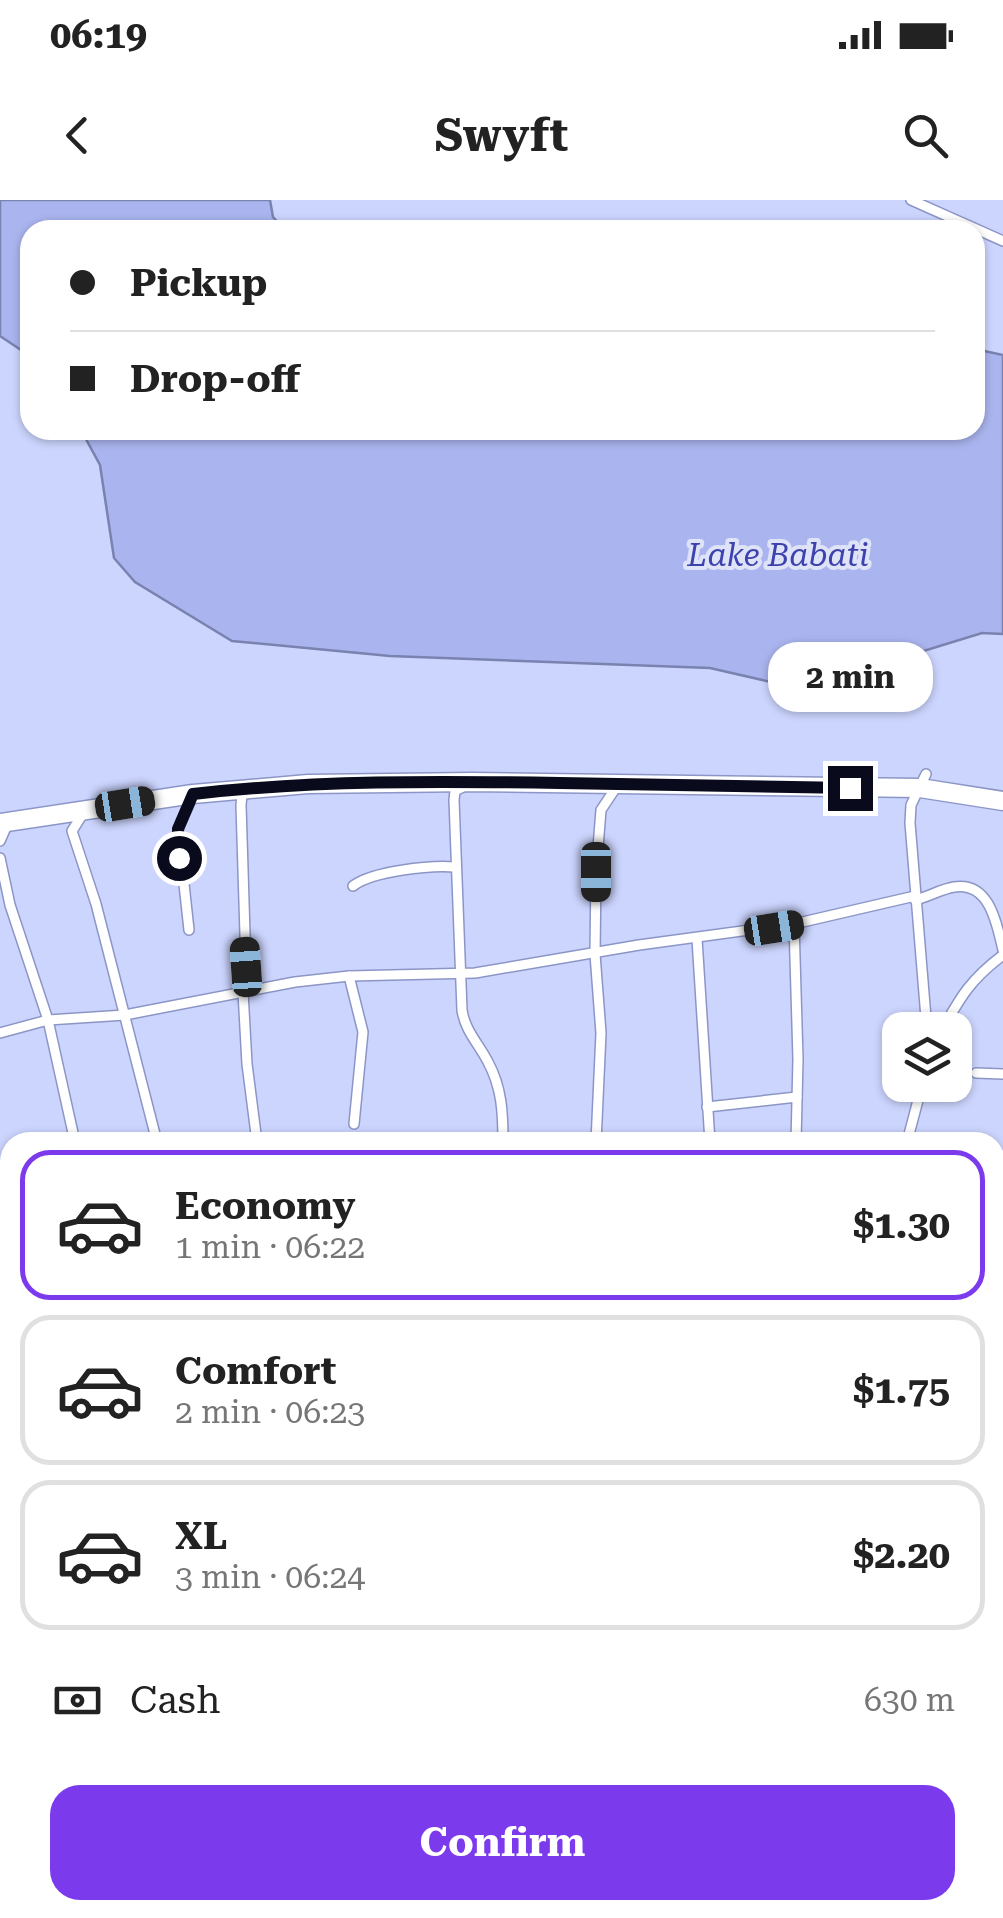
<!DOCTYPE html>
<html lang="en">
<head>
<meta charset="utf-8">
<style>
	body { margin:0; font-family:"Roboto Serif",serif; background:#f2f2f2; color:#222; height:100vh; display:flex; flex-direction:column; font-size:38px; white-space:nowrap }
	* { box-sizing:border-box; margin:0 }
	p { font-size:32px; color:#767676 }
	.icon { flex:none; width:55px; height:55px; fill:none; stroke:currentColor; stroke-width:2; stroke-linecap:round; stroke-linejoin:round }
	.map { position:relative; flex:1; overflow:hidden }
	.side { position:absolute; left:0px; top:932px; width:1005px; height:788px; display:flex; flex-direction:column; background:#fff; border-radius:30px 30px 0 0; box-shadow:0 2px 8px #0004 }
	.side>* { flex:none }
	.banner { position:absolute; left:20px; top:20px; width:965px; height:220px; border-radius:30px; box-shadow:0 2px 8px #0004; display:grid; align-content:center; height:220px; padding:0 50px; background:#fff }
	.fabs { position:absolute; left:882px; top:812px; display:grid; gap:20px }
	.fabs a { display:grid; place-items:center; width:90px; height:90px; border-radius:20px; background:#fff; box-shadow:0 2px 8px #0004; font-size:50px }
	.end { position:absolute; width:45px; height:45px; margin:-22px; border:12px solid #090b1c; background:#fff; box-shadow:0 0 0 5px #fff }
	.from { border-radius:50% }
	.bubble { position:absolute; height:70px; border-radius:30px; background:#fff; box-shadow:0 2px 8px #0004; font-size:32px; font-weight:700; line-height:70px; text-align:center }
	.car { position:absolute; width:30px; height:60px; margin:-30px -15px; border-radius:12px; box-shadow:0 0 8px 2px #0007; background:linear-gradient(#222 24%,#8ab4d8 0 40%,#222 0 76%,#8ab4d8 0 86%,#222 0) }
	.banner b { display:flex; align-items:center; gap:35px; height:95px; font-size:38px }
	.banner b+b { border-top:2px solid #e0e0e0 }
	.banner i { width:25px; height:25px; background:#222 }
	ul { padding:18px 0 0; list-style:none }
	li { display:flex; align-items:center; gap:30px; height:150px; margin:0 20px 15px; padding:0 30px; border:5px solid #e0e0e0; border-radius:30px }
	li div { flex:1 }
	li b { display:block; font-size:38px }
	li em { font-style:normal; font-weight:700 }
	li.active { border-color:#7c3aed }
	li>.icon { width:90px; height:90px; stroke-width:1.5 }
	.pay { display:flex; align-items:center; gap:25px; height:110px; padding:0 50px; font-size:38px }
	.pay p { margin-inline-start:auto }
	.button { display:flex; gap:20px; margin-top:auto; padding:20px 50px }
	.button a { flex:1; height:115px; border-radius:30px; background:#7c3aed; color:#fff; font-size:40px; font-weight:700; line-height:115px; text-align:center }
	.status { display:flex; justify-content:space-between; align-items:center; height:70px; padding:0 50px; background:#fff; direction:ltr }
	.status svg { height:28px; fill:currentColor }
	header { display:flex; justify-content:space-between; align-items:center; height:130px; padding:0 50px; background:#fff; font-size:45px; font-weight:700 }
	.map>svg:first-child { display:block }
	.water { fill:#aab5ef; stroke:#7a82b0; stroke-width:2.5 }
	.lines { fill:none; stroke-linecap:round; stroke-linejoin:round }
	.stream { stroke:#7a82b0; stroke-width:2.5 }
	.street-casing { stroke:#8c96c6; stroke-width:12 }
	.highway-casing { stroke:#8c96c6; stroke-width:21 }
	.street { stroke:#fff; stroke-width:9 }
	.highway { stroke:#fff; stroke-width:18 }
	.route { stroke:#090b1c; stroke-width:12 }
	.labels { text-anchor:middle; stroke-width:8; stroke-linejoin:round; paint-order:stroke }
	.water-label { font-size:32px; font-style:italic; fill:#3e42ae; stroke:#dee3f8 }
</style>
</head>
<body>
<div class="status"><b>06:19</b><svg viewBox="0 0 49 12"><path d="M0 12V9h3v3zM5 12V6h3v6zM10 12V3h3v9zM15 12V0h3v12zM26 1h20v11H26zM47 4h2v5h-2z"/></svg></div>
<header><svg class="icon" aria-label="back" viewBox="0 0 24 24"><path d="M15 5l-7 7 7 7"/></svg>Swyft<svg class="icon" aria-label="search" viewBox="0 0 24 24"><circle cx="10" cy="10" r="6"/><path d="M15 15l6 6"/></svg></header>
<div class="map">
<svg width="1003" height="1718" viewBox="0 0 1003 1718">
	<rect width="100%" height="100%" fill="#ccd5fe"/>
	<g class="water">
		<polygon points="0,0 270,0 273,17 285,30 30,30 30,156 0,136"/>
		<polygon points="975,149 1003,155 1003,434 982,433 917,453 857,452 828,476 784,485 710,468 390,456 232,441 135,382 114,358 100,265 81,230 975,230"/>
	</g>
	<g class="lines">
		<g class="stream">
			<polyline points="995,1150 1003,1147"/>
			<polyline points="695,1710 695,1718"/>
			<polyline points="633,1718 641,1710"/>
		</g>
		<g class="street-casing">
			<g id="street">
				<polyline points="911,0 1003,41"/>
				<polyline points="926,574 911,605 910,623 927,830"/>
				<path d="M 465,586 L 455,591 L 454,600 L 462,810 C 465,831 479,844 488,862 C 502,888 503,913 503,942"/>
				<polyline points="84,612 72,631 96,704 157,942"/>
				<polyline points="0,641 8,623"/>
				<polyline points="0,658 10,705 48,820 75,942"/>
				<path d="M 353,686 C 372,671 431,665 455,667"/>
				<path d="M 915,700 C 928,697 941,689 954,687 C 990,681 997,725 1003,750"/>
				<polyline points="794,724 798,859 796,942"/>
				<polyline points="189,730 178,629 192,597"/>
				<polyline points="697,739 710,942"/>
				<polyline points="246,767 241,605 242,595 248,593"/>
				<polyline points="349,776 363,832 354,924"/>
				<polyline points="243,792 247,864 257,942"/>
				<path d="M 942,830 C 961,796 971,779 1003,755"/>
				<polyline points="0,833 48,820 125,815 295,782 349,776 475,773 639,745 794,724 915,696"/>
				<polyline points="976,873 1003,874"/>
				<polyline points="707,907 797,897"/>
				<polyline points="596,942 601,833 595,754 596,672 601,610 617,586"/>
				<polyline points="853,942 868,940 887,942"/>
				<polyline points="907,942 922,885"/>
				<polyline points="0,984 10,1019"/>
				<polyline points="995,1029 1003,1031"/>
				<polyline points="0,1048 10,1045"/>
				<polyline points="0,1171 10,1167"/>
				<polyline points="0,1315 10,1356"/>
				<polyline points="995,1319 1003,1318"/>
				<polyline points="0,1444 10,1441"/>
				<polyline points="0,1602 10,1639"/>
				<polyline points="995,1606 1003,1628"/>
				<polyline points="30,1710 33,1718"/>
				<polyline points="203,1710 205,1718"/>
				<polyline points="248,1710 249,1718"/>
				<polyline points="382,1710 386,1718"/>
				<polyline points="456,1718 480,1710"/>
				<polyline points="534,1718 535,1710"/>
			</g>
		</g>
		<g class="highway-casing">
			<polyline id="highway" points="0,623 193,594 308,584 472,582 920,588 1003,601"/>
		</g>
		<use href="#street" class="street"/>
		<use href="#highway" class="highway"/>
	</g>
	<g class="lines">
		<path class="route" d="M 179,658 L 178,629 L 193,594 C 315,580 437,581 560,583 C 657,585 753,586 850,588"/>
	</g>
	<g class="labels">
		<g class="water-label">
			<text x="778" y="366">Lake Babati</text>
		</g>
	</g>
</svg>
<div class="fabs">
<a><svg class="icon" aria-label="layers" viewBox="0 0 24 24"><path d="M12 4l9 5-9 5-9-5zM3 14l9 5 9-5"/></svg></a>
</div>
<i class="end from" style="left:179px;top:658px"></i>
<i class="end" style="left:850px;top:588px"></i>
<div class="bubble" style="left:768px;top:442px;width:165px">2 min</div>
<i class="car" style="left:125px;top:604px;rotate:81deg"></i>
<i class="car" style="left:596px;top:672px;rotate:180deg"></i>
<i class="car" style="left:774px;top:728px;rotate:81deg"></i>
<i class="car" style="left:246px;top:767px;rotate:356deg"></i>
<div class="banner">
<b><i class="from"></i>Pickup</b>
<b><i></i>Drop-off</b>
</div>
<section class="side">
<ul>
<li class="active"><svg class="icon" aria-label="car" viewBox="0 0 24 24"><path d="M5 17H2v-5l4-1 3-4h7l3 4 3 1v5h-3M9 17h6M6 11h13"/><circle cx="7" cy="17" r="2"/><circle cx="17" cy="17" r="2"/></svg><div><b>Economy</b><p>1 min · 06:22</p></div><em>$1.30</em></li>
<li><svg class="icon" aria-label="car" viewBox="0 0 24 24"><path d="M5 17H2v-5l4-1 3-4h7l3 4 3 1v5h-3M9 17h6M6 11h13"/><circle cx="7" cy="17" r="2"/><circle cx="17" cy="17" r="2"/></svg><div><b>Comfort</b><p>2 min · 06:23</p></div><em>$1.75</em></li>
<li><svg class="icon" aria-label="car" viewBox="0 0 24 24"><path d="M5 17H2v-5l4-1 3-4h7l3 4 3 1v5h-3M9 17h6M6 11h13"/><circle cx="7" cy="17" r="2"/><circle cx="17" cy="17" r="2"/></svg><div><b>XL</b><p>3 min · 06:24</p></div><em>$2.20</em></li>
</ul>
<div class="pay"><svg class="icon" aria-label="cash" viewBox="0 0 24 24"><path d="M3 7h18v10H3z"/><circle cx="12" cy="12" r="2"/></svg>Cash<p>630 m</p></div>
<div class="button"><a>Confirm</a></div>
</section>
</div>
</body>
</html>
